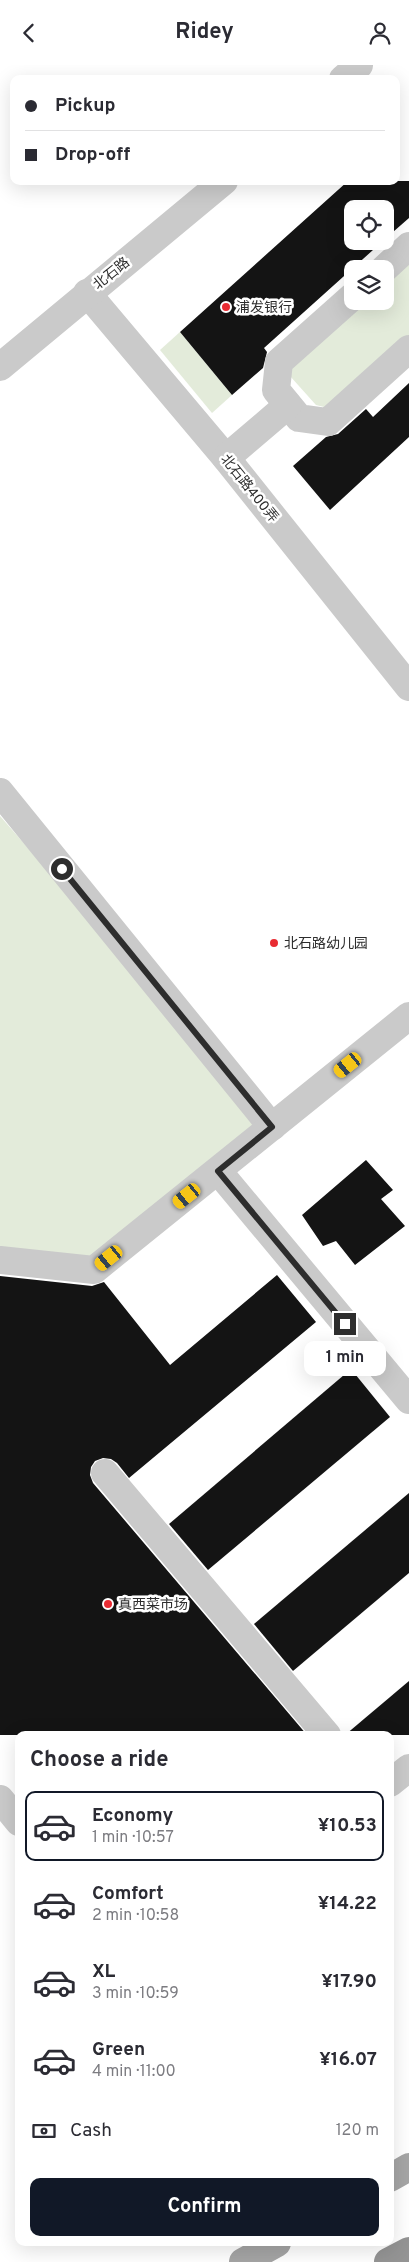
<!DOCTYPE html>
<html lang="en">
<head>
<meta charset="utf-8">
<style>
	body { margin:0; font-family:Overpass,"Noto Sans SC",sans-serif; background:#f7f7f7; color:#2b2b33; height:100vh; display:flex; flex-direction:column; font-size:19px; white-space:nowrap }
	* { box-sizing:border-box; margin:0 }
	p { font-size:16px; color:#7c7c81 }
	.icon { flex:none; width:28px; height:28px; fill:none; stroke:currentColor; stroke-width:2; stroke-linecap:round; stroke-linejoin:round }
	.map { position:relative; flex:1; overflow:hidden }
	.panel { position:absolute; left:15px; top:1666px; width:379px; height:515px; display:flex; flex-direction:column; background:#fff; border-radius:10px; box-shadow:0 5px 20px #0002 }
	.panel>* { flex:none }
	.top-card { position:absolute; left:10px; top:10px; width:390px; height:110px; border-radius:10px; box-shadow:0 5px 20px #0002; display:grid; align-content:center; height:110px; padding:0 15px; background:#fff }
	.buttons { position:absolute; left:344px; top:135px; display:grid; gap:10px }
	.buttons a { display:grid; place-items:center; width:50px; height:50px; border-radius:10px; background:#fff; box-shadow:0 5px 20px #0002; font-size:25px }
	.end { position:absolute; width:22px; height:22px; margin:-11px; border:6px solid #2d2d2d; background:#fff; box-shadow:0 0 0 2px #fff }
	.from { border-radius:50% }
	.bubble { position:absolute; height:35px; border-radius:10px; background:#fff; box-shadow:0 5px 20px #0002; font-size:16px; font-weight:700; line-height:35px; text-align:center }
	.car { position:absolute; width:15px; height:30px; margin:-15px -8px; border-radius:6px; box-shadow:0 0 4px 1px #0007; background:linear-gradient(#f5c518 24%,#345 0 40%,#f5c518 0 76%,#345 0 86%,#f5c518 0) }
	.top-card b { display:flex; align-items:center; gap:18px; height:48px; font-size:19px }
	.top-card b+b { border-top:1px solid #e1e1e2 }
	.top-card i { width:12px; height:12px; background:#2b2b33 }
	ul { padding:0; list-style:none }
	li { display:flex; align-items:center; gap:15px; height:70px; margin:0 10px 8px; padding:0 5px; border:2px solid transparent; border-radius:10px }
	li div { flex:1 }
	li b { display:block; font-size:19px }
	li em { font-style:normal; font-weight:700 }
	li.active { border-color:#111827 }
	li>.icon { width:45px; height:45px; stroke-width:1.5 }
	h2 { padding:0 15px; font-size:22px; line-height:60px }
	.pay { display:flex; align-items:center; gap:12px; height:55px; padding:0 15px; font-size:19px }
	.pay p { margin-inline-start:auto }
	.cta { display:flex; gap:10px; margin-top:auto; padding:10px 15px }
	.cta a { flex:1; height:58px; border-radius:10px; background:#111827; color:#fff; font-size:20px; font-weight:700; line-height:58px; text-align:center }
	header { display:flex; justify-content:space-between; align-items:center; height:65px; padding:0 15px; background:#fff; font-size:22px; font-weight:700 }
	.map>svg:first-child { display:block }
	.green { fill:#e3ebda }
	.building { fill:#141414 }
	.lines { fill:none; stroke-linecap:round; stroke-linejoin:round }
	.minor { stroke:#cacaca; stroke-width:28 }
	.major { stroke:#a5a5a5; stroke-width:28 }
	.highway { stroke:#949494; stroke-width:28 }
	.route { stroke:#2d2d2d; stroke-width:6 }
	.poi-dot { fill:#e82b32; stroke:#fff; stroke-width:2 }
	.labels { text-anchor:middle; stroke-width:5; stroke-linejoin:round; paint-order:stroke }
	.street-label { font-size:14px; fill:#2d2d2d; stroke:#fff }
	.poi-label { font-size:14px; fill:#2d2d2d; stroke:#fff; text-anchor:start }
</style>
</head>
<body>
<header><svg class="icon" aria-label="back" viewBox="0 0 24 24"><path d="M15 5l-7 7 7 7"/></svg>Ridey<svg class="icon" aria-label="person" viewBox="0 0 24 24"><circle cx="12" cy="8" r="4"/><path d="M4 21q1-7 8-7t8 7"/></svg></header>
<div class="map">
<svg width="409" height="2197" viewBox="0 0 409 2197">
	<rect width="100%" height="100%" fill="#fff"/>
	<g class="green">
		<polygon points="409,191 409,275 332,344 316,340 290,311 293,294 358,236 385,236 385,212"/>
		<polygon points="180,267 232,330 212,348 160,285"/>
		<polygon points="0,751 272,1062 94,1205 0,1195"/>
	</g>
	<g class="building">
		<polygon points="348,116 409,116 409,153 385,174 385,144 352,144 352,176 383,176 264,283 267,287 263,303 232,330 180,267"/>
		<polygon points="409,318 409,372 330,445 293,401 326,372 338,369 366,344 373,352"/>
		<polygon points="366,1095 393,1125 381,1134 405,1161 355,1200 336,1176 323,1181 302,1150"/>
		<polygon points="277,1210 316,1257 129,1413 117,1398 111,1394 103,1393 95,1396 91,1402 90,1410 93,1418 307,1670 0,1670 0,1211 92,1221 104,1217 170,1300"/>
		<polygon points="351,1304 390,1352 208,1505 169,1459"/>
		<polygon points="409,1428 409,1508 293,1606 254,1559"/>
		<polygon points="409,1616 409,1670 345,1670"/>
	</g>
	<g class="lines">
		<g class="minor">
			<polyline points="343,14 359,0"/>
			<polyline points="384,204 409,181"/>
			<polyline points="87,228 226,393 409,622"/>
			<polyline points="352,232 279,297 276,325 299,353 328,357 409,284"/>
			<polyline points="0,302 224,116"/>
			<polyline points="226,393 288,340"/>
			<polyline points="0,727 272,1062"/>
			<polyline points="218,1106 409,1335"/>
			<polyline points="0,1195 94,1205 409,951"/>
			<polyline points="105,1408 327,1670"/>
			<polyline points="390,1718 409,1703"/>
			<polyline points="0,1734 19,1757"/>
		</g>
		<g class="major">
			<polyline points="390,2113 409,2102"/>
			<polyline points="243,2197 277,2178"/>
		</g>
		<polyline class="highway" points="388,2197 409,2186"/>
	</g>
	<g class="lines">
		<polyline class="route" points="62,804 272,1062 218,1106 345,1259"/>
	</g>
	<g class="poi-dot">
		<circle cx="226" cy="242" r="5"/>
		<circle cx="274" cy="878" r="5"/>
		<circle cx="108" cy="1539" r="5"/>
	</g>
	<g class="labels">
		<g class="street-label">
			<text transform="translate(111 208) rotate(-39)" y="5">北石路</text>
			<text transform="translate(250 423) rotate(51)" y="5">北石路400弄</text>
		</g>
		<g class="poi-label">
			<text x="236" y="247">浦发银行</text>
			<text x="284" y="883">北石路幼儿园</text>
			<text x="118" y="1544">真西菜市场</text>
		</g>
	</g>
</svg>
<div class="buttons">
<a><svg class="icon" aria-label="locate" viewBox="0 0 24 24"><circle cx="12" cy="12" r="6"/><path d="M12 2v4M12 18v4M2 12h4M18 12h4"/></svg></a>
<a><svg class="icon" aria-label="layers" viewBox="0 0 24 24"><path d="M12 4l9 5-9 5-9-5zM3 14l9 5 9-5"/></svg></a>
</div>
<i class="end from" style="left:62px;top:804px"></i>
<i class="end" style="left:345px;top:1259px"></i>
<div class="bubble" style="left:304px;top:1276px;width:82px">1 min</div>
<i class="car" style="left:348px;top:1000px;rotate:231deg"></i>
<i class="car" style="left:187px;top:1131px;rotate:231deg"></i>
<i class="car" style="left:109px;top:1193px;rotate:231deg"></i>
<div class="top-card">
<b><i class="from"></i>Pickup</b>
<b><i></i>Drop-off</b>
</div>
<section class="panel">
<h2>Choose a ride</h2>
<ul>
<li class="active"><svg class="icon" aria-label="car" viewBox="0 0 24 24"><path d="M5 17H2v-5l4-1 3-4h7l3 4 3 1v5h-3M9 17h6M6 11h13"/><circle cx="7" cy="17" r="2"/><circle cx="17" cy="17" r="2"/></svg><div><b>Economy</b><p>1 min · 10:57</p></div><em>¥10.53</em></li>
<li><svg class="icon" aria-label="car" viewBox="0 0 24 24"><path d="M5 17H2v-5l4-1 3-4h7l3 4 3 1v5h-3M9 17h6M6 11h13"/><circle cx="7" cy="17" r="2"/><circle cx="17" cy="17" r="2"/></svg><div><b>Comfort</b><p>2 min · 10:58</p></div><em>¥14.22</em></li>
<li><svg class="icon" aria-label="car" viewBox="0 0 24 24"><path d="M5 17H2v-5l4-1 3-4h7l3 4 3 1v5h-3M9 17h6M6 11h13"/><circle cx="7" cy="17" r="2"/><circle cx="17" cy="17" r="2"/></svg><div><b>XL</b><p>3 min · 10:59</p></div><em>¥17.90</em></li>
<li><svg class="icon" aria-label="car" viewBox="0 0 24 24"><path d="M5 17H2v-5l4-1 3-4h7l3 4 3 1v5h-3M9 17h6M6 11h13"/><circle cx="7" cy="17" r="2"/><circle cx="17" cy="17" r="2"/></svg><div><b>Green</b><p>4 min · 11:00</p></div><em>¥16.07</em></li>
</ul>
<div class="pay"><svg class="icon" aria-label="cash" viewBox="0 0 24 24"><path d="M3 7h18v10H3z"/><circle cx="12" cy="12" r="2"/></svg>Cash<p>120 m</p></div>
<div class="cta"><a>Confirm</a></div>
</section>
</div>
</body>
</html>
